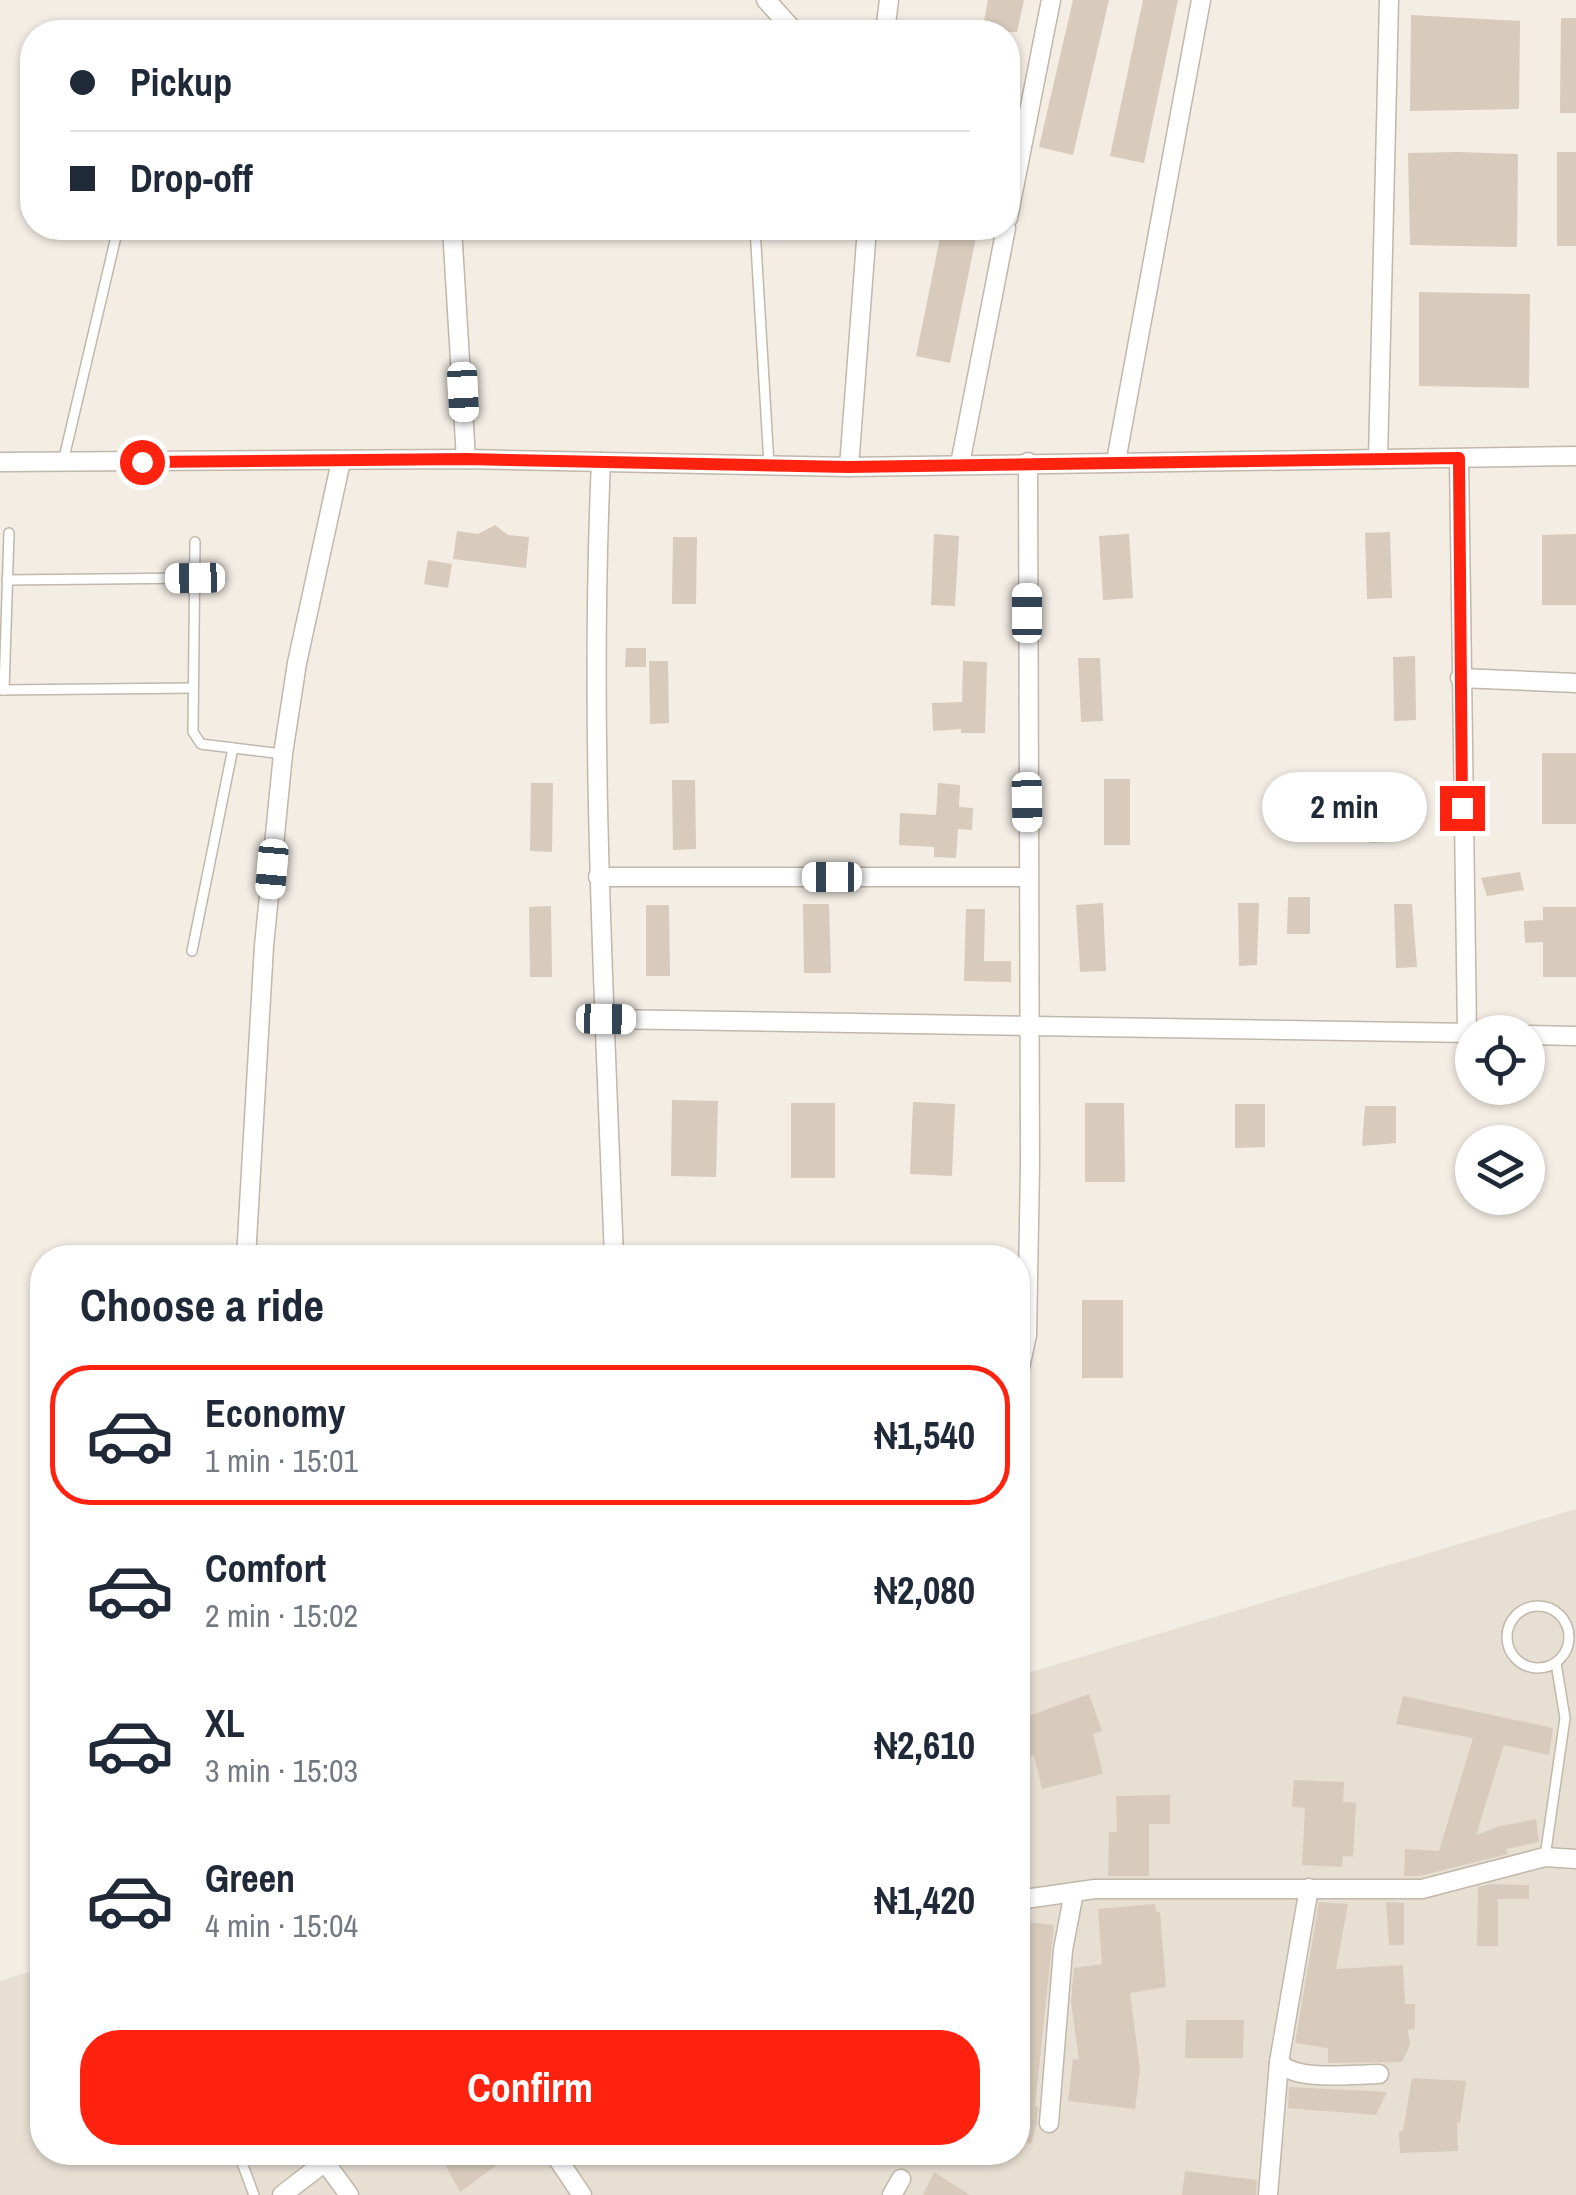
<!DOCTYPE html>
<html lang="en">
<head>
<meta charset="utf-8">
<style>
	body { margin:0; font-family:"Archivo Narrow",sans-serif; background:#f2f2f3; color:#1f2937; height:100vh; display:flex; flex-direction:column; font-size:38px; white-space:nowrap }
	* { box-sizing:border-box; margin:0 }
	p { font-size:32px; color:#747a83 }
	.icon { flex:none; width:55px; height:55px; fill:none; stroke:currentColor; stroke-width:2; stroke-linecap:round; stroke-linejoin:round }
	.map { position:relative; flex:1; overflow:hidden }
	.drawer { position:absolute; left:30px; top:1245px; width:1000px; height:920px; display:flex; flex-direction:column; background:#fff; border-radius:40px; box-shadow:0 2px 8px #0004 }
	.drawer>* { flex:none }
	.banner { position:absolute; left:20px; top:20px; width:1000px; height:220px; border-radius:40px; box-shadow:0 2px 8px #0004; display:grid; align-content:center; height:220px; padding:0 50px; background:#fff }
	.tools { position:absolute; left:1455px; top:1015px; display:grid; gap:20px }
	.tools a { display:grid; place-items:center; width:90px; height:90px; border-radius:50%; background:#fff; box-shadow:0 2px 8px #0004; font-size:50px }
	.end { position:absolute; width:45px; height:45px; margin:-22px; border:12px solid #ff220f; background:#fff; box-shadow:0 0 0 5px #fff }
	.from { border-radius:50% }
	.bubble { position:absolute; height:70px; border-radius:35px; background:#fff; box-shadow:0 2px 8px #0004; font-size:32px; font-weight:800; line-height:70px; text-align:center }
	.car { position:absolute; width:30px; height:60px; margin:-30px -15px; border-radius:12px; box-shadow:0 0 8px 2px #0007; background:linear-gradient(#fff 24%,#345 0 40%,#fff 0 76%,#345 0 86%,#fff 0) }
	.banner b { display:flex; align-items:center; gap:35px; height:95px; font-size:38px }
	.banner b+b { border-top:2px solid #e0e1e3 }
	.banner i { width:25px; height:25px; background:#1f2937 }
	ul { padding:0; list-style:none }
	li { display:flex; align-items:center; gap:30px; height:140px; margin:0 20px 15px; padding:0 30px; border:5px solid transparent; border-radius:40px }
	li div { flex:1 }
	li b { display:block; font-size:38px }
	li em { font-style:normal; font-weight:800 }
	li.on { border-color:#ff220f }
	li>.icon { width:90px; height:90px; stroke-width:1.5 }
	h2 { padding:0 50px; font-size:45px; line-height:120px }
	.button { display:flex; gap:20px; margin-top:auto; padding:20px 50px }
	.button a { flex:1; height:115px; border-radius:40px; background:#ff220f; color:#fff; font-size:40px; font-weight:800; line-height:115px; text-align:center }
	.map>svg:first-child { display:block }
	.residential { fill:#e7dfd2 }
	.building { fill:#d8cbbc }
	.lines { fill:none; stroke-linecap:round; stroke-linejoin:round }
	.service-casing { stroke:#c1b7aa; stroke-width:12 }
	.minor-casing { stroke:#c1b7aa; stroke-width:21 }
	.service { stroke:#fff; stroke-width:9 }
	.minor { stroke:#fff; stroke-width:18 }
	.route { stroke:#ff220f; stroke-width:12 }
</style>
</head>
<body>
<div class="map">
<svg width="1576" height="2195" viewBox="0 0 1576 2195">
	<rect width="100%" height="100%" fill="#f3ede4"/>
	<polygon class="residential" points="1576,1509 1576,2195 0,2195 0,1981 42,1968 42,2152 1018,2152 1018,1676"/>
	<g class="building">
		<polygon points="988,0 1024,0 1017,32 982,32"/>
		<polygon points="1073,0 1109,0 1073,155 1039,147"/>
		<polygon points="1143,0 1178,0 1144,163 1110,156"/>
		<polygon points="1411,15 1520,21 1519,109 1410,111"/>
		<polygon points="1561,18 1576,18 1576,113 1560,113"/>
		<polygon points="1457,152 1518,154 1517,247 1410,245 1408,153"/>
		<rect x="1557" y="152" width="19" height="94"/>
		<polygon points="942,228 978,228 950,363 916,356"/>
		<polygon points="1419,292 1530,294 1529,388 1419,386"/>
		<polygon points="495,525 508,535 529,537 526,568 453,559 457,531 478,534"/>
		<polygon points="1390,532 1392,598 1367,599 1365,533"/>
		<polygon points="934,534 959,536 955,606 931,605"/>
		<polygon points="1129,534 1133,598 1103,600 1099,536"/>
		<polygon points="1576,534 1576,605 1542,605 1542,535"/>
		<polygon points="673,537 697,537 696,604 672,604"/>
		<polygon points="428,560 452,564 448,588 424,584"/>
		<polygon points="626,648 646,648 646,667 625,667"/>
		<polygon points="1415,656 1416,720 1394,721 1393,657"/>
		<polygon points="1078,658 1100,658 1103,721 1081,722"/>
		<polygon points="649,661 668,661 669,723 650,724"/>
		<polygon points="963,661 987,662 985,733 961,733 961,729 933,731 932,703 962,702"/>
		<rect x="1542" y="753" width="34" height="71"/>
		<rect x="1104" y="779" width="26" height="66"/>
		<polygon points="1389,779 1390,842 1370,843 1369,780"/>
		<polygon points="672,780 695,780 696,849 673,850"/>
		<polygon points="531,783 553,783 552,852 530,851"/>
		<polygon points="938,783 960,785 959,807 973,808 972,830 958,829 956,858 934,857 934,847 899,845 900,813 936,815"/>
		<polygon points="1520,872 1524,890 1487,896 1481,878"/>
		<polygon points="1288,897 1310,897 1310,934 1287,934"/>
		<polygon points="1103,903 1106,971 1080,972 1076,905"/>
		<polygon points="1238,903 1259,903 1257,965 1239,966"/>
		<polygon points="803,904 829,904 831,973 804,973"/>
		<polygon points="1394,904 1412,904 1417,967 1396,968"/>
		<polygon points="646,905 669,905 670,976 646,976"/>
		<polygon points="551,906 552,977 530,977 529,907"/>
		<polygon points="1543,907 1576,907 1576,977 1543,977 1543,942 1525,943 1524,921 1543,920"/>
		<polygon points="966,909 985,909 984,961 1011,961 1011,982 964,981"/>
		<polygon points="672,1100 718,1101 716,1177 671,1176"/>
		<polygon points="913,1102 955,1104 952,1176 910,1174"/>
		<rect x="791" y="1103" width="44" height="75"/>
		<polygon points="1085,1103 1124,1103 1125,1182 1085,1182"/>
		<polygon points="1235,1104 1265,1104 1265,1147 1235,1148"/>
		<polygon points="1365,1106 1396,1106 1396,1143 1362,1146"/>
		<rect x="1082" y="1300" width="41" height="78"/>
		<polygon points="1089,1694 1102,1731 1093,1734 1103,1774 1042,1789 1034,1755 1018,1762 1018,1720"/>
		<polygon points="1403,1696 1553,1728 1549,1755 1504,1745 1476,1835 1497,1827 1536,1819 1539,1842 1506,1849 1508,1854 1420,1876 1404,1876 1405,1849 1439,1851 1473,1738 1396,1724"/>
		<polygon points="1294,1780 1344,1782 1343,1802 1356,1803 1353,1857 1343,1856 1342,1867 1302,1865 1305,1808 1292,1807"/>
		<polygon points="1170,1795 1170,1824 1149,1824 1149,1876 1108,1876 1109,1832 1117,1832 1116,1796"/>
		<polygon points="1490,1884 1529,1885 1529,1899 1498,1899 1498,1946 1477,1946 1478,1887"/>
		<polygon points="1319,1902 1348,1904 1336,1969 1403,1965 1405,2004 1415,2004 1415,2029 1408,2030 1410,2045 1402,2062 1328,2063 1328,2048 1295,2043"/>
		<polygon points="1386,1902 1404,1903 1404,1945 1389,1945"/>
		<polygon points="1155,1904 1156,1912 1160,1912 1166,1987 1130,1993 1140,2069 1135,2109 1068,2101 1073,2059 1079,2060 1071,2002 1074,1968 1102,1964 1098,1909"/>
		<polygon points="1028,1922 1054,1925 1035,2106 1038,2107 1037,2122 1031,2144 1018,2140 1018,2010"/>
		<polygon points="1186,2020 1244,2020 1243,2058 1185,2058"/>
		<polygon points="1412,2078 1466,2081 1460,2123 1457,2123 1458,2151 1400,2153 1399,2131 1403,2131"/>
		<polygon points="1289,2087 1387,2092 1376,2115 1288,2108"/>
		<polygon points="438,2152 515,2152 460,2192"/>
		<polygon points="1185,2171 1257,2180 1256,2195 1182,2195"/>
		<polygon points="934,2172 970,2195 923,2195"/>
	</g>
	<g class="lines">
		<g class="service-casing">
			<g id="service">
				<polyline points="32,119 26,148 32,165"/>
				<polyline points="755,228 769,465"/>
				<polyline points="63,462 118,228"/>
				<polyline points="195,542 193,732 201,744 283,754"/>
				<polyline points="7,580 195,578"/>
				<polyline points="0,690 193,688"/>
				<polyline points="4,690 9,533"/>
				<polyline points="192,951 233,748"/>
				<circle cx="1538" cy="1637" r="31"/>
				<polyline points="1545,1857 1565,1718 1556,1663"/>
				<polyline points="238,2152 254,2195"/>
			</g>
		</g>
		<g class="minor-casing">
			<g id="minor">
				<polyline points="766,0 795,32"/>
				<polyline points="885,32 889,0"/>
				<polyline points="1008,218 1051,0"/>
				<polyline points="452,228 466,459"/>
				<polyline points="1459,458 1467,1033"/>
				<polyline points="1378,459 1389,0"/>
				<polyline points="1116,461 1201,0"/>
				<polyline points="0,462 466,459 849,467 1576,456"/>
				<path d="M 601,462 C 589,727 604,992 614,1258"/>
				<polyline points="960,464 1006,228"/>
				<polyline points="849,467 867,228"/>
				<polyline points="1460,678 1576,683"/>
				<polyline points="598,877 1028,877"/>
				<polyline points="605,1019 1472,1033"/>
				<polyline points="1528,1035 1576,1036"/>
				<polyline points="246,1258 264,946 283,754 297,663 341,461"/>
				<polyline points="1018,1377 1027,1335 1030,1167 1028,462"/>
				<polyline points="1018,1803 1018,1899"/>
				<path d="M 1309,1888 L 1279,2062 C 1295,2082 1353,2074 1379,2074"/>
				<polyline points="1018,1900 1095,1889 1422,1889 1545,1857 1576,1859"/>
				<polyline points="1049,2123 1063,1950 1074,1892"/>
				<polyline points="553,2152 582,2195"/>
				<polyline points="325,2162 349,2195"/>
				<polyline points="282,2195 338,2152"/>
				<polyline points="892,2195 901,2179"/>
				<polyline points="1268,2195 1279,2062"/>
			</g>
		</g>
		<use href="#service" class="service"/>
		<use href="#minor" class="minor"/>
	</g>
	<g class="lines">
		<polyline class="route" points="142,462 466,459 848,467 1459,458 1462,808"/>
	</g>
</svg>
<div class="tools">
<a><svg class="icon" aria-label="locate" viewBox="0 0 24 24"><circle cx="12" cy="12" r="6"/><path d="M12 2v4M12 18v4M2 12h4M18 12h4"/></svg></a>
<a><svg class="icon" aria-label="layers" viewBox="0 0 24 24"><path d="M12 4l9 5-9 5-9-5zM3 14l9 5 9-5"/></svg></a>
</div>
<i class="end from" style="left:142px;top:462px"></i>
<i class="end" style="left:1462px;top:808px"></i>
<div class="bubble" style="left:1262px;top:772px;width:165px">2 min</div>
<i class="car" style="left:463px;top:392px;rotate:177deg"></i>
<i class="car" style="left:195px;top:578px;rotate:269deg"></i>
<i class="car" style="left:1027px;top:613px;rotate:0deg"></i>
<i class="car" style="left:1027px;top:802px;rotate:179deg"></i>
<i class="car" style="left:272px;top:869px;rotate:185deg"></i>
<i class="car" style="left:832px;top:877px;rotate:270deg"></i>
<i class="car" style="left:606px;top:1019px;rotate:91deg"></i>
<div class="banner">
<b><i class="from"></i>Pickup</b>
<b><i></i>Drop-off</b>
</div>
<section class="drawer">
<h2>Choose a ride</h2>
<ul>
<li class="on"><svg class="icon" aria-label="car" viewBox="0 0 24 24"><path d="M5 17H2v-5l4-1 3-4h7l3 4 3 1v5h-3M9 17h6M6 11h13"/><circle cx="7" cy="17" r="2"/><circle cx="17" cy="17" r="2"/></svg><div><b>Economy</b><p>1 min · 15:01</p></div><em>₦1,540</em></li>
<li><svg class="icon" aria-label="car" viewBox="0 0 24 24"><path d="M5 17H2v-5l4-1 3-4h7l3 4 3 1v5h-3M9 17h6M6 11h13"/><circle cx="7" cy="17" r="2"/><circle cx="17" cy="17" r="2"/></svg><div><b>Comfort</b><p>2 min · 15:02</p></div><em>₦2,080</em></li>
<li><svg class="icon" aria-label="car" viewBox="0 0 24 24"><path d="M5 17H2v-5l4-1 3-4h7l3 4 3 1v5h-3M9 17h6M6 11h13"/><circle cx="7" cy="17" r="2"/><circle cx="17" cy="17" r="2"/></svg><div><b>XL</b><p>3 min · 15:03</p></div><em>₦2,610</em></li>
<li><svg class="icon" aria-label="car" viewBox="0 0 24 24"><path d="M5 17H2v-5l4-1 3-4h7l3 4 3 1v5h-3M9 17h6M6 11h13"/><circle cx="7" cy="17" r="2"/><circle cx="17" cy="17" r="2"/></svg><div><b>Green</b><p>4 min · 15:04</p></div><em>₦1,420</em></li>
</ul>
<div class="button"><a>Confirm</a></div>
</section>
</div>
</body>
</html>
